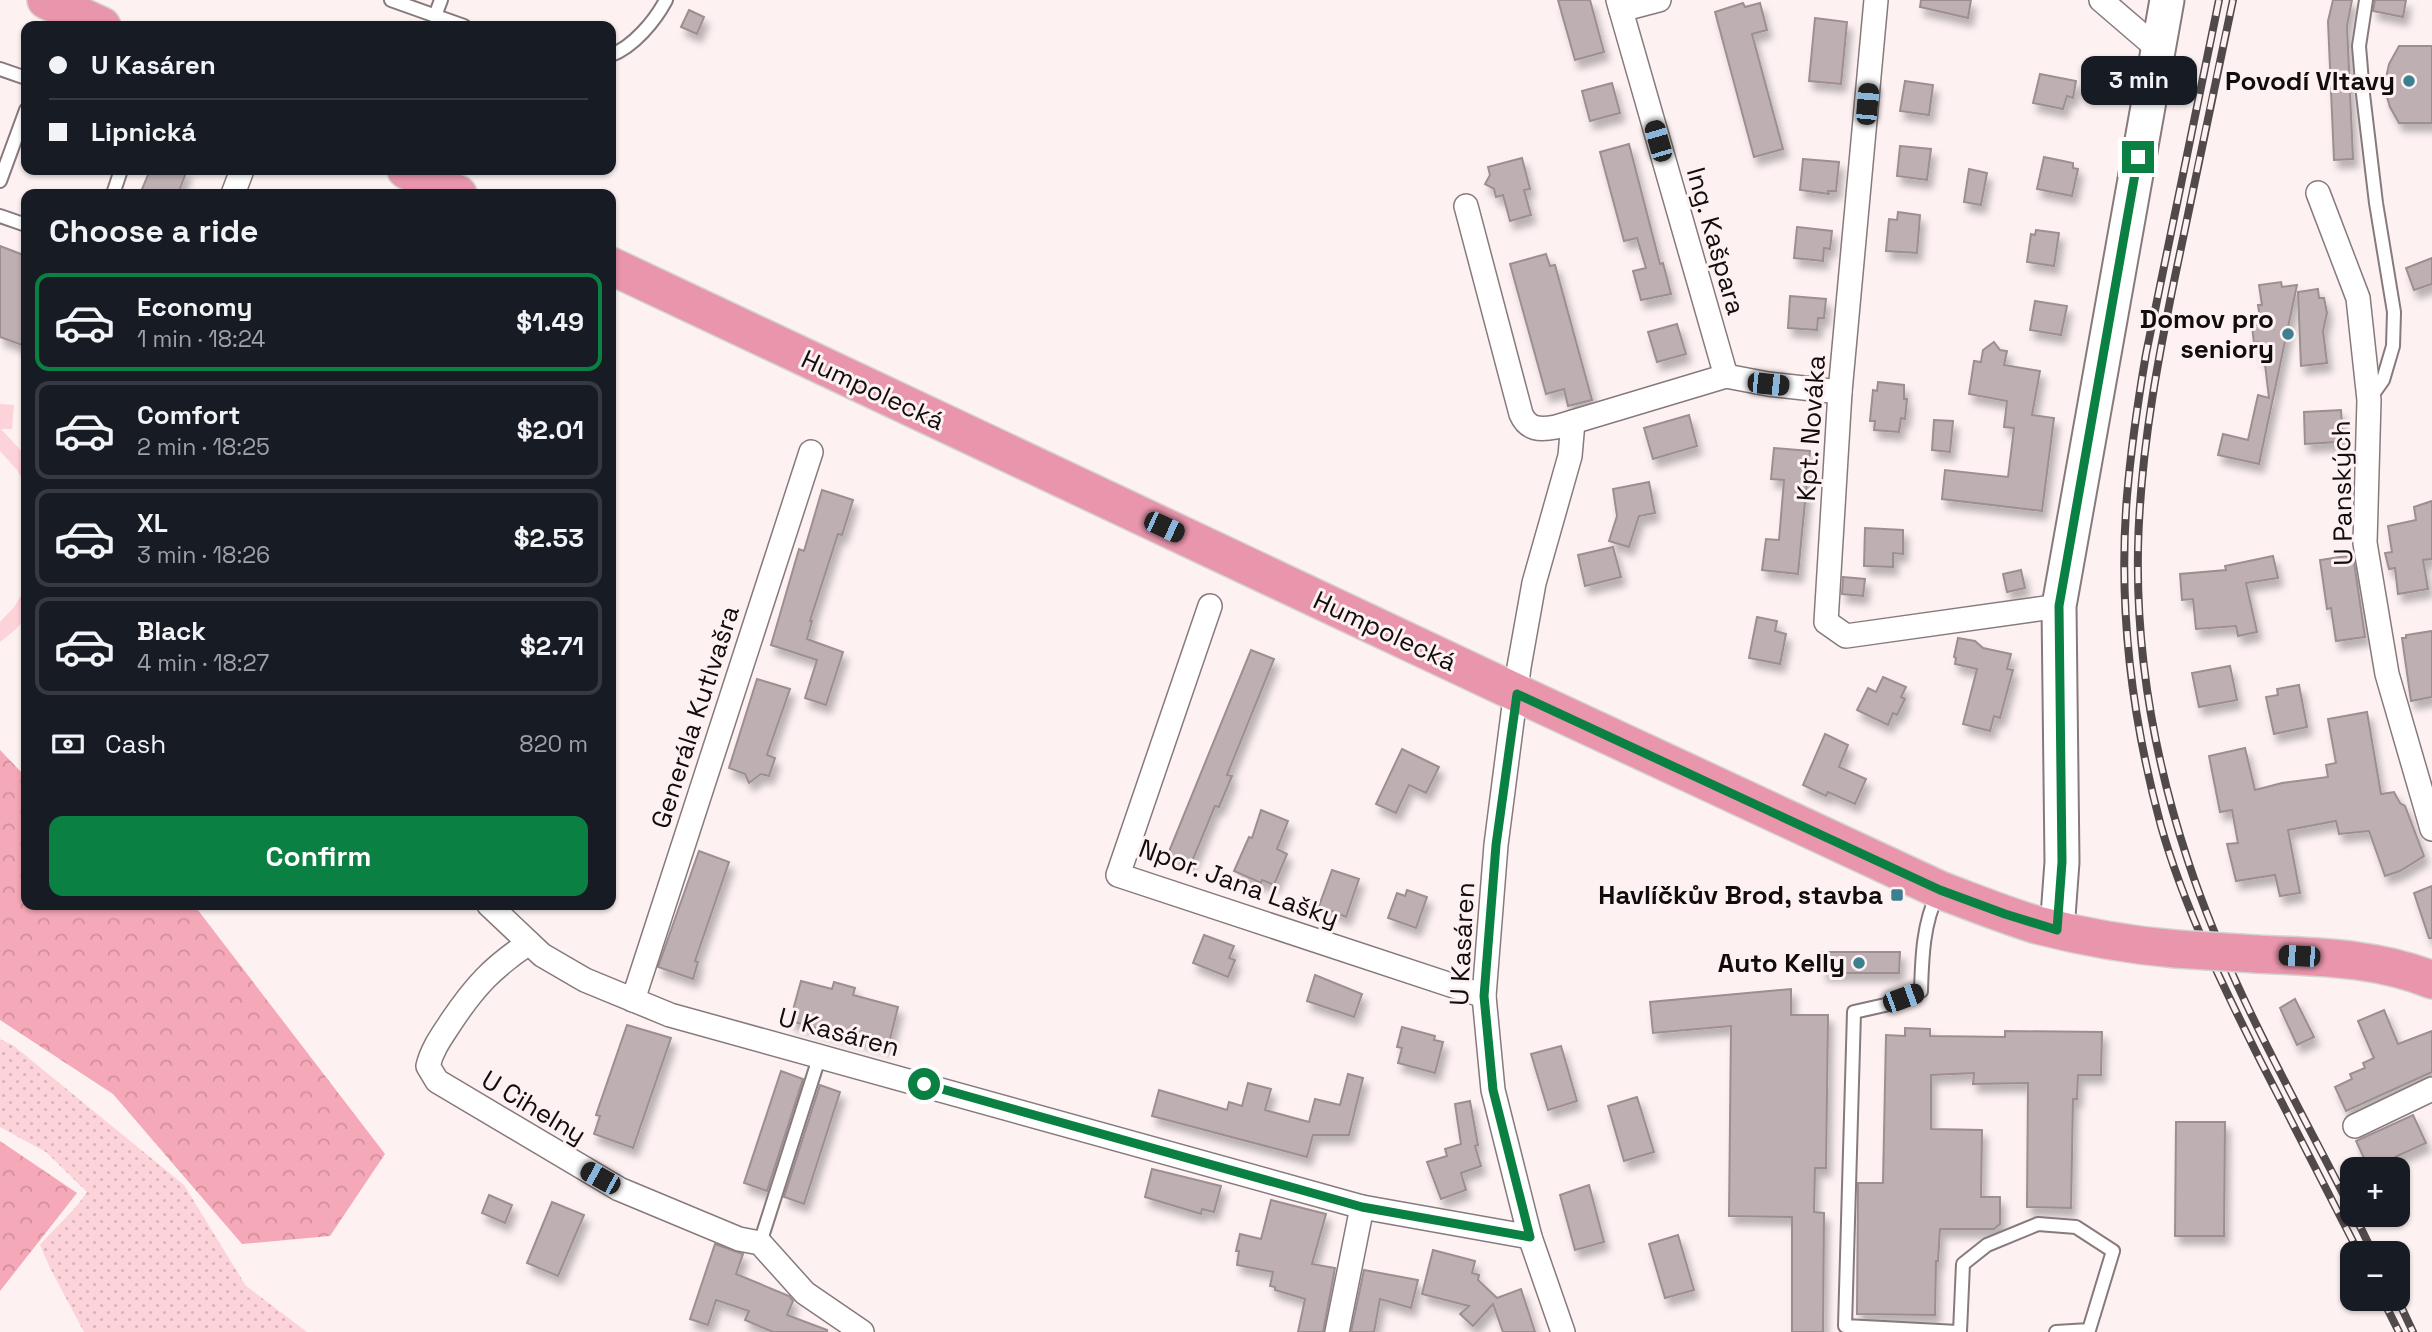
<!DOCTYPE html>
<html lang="en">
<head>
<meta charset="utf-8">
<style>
	body { margin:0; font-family:"Space Grotesk",sans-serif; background:#242831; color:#f1f3f6; height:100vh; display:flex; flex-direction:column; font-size:26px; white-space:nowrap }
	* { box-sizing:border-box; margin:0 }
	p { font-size:23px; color:#9ea1a6 }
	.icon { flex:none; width:38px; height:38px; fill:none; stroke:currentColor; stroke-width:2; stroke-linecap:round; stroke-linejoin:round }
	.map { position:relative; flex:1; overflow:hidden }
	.details { position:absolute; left:21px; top:189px; width:595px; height:721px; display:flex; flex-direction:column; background:#171b24; border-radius:14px; box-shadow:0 2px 5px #0004 }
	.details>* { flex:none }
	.guide { position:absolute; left:21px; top:21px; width:595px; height:154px; border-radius:14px; box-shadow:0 2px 5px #0004; display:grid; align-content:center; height:154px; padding:0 28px; background:#171b24 }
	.buttons { position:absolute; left:2340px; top:1157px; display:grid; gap:14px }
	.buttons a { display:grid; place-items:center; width:70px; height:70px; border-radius:14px; background:#171b24; box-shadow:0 2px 5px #0004; font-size:35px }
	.end { position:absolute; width:32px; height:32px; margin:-16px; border:9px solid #0b8043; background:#fff; box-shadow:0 0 0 4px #fff }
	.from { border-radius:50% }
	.bubble { position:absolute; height:49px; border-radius:14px; background:#171b24; box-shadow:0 2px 5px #0004; font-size:23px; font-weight:800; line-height:49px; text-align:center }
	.car { position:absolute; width:21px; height:42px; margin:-21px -10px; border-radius:9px; box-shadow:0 0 5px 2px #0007; background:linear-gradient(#222 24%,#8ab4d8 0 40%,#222 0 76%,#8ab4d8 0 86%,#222 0) }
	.guide b { display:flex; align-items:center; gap:24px; height:66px; font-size:26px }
	.guide b+b { border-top:2px solid #363941 }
	.guide i { width:18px; height:18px; background:#f1f3f6 }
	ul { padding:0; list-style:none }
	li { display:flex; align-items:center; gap:21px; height:98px; margin:0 14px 10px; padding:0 14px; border:4px solid #363941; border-radius:14px }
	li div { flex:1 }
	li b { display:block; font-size:26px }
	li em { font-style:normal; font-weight:800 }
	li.on { border-color:#0b8043 }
	li>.icon { width:63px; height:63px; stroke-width:1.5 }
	h2 { padding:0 28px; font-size:32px; line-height:84px }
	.pay { display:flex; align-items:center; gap:18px; height:77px; padding:0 28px; font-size:26px }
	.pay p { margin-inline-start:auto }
	.primary-button { display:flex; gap:14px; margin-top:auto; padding:14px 28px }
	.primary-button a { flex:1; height:80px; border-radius:14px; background:#0b8043; color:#fff; font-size:28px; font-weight:800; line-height:80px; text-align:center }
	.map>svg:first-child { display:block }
	.grass { fill:url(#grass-dots) }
	.forest { fill:url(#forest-crowns) }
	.park { fill:#fdd3da }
	.building { fill:#beafb2; stroke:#9d8f91; stroke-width:2; filter:url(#shadow) }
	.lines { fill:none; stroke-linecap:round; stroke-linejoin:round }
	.lane-casing { stroke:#877a7c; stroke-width:16 }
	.street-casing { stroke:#877a7c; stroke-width:26 }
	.secondary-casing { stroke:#877a7c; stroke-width:37 }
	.primary-casing { stroke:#d4d3d3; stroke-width:40 }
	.lane { stroke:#fff; stroke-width:12 }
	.street { stroke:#fff; stroke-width:23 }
	.secondary { stroke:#fff; stroke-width:33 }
	.primary { stroke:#e995ac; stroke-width:37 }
	.rail-casing { stroke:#514a4b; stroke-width:8 }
	.rail { stroke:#fdf1f2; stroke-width:5; stroke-dasharray:16; stroke-linecap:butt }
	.primary-bridge-casing { stroke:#d4d3d3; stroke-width:40; stroke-linecap:butt }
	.primary-bridge { stroke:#e995ac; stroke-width:37 }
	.route { stroke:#0b8043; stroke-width:9 }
	.poi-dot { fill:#3c7f8f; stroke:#fdf1f2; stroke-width:2.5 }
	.labels { text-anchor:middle; stroke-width:6; stroke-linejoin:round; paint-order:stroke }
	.poi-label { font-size:26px; font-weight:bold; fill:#110c0d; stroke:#fdf1f2; text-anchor:end }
	.street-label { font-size:26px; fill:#110c0d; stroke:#fdf1f2 }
</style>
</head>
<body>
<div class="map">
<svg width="2432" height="1332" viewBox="0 0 2432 1332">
	<defs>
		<pattern id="grass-dots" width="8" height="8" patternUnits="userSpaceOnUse" patternTransform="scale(1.75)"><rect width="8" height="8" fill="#fdd3da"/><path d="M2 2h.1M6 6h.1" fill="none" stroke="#d8b4ba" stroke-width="1.8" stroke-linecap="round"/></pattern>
		<pattern id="forest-crowns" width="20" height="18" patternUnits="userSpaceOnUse" patternTransform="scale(1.75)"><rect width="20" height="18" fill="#f5a8b7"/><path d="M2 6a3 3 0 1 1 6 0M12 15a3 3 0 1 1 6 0" fill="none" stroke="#d18f9c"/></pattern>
		<filter id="shadow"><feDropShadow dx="4.5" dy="8" stdDeviation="3.5" flood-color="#0004"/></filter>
	</defs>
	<rect width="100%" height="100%" fill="#fdf1f2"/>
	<path class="grass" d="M 0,1039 L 14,1046 L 184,1185 L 246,1286 L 307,1332 L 84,1332 L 50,1268 L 40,1245 C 56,1226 74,1212 87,1192 L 46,1152 L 0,1127 Z"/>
	<g class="forest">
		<polygon points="0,750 26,777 26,905 194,905 385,1154 330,1236 242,1244 113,1094 0,1020"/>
		<polygon points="0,1141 77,1193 0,1291"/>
	</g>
	<g class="park">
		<polygon points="0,404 14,405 12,429 1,429 26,456 26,486 17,470 0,451"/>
		<path d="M 26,586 C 26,621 28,620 0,642 L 0,622 L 15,606 Z"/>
	</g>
	<g class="building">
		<polygon points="1558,0 1590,0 1604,52 1575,60"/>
		<polygon points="1921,0 1971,0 1968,18 1920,7"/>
		<polygon points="2333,0 2352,0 2347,26 2353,159 2334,160 2328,21"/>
		<polygon points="2375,0 2406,0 2403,17 2373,11"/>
		<polygon points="1743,3 1745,7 1760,3 1767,30 1752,34 1783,149 1754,157 1715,12"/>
		<polygon points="689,10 704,17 697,34 681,27"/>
		<polygon points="1815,18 1847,22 1841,84 1809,81"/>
		<polygon points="2399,46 2432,46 2432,123 2399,123 2390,107 2387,97 2386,78 2389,64"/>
		<polygon points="2040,74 2076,81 2073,98 2067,96 2063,109 2033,103"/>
		<polygon points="1905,81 1933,85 1929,115 1900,111"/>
		<polygon points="1612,83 1620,113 1590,121 1582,91"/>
		<polygon points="1629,144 1660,264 1663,263 1671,294 1641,300 1633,271 1646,268 1637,238 1624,241 1600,152"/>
		<polygon points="1900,146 1931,149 1927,180 1897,176"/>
		<polygon points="2044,157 2073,163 2073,168 2078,169 2072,196 2037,189"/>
		<polygon points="1522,158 1530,189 1524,190 1531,215 1510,221 1503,195 1496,197 1494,189 1485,184 1490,175 1488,167"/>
		<polygon points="1803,159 1839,162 1836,191 1828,191 1829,194 1800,190"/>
		<polygon points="1969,169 1987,173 1981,205 1964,202"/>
		<polygon points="150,170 187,170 178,194 140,194"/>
		<polygon points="1898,212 1920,215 1917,253 1886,251 1889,219 1897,220"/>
		<polygon points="1797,227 1832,231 1830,249 1824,248 1823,261 1794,258"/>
		<polygon points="2036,230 2059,233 2054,266 2027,262 2031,234 2035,235"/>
		<polygon points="0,246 26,256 26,333 22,345 0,337"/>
		<polygon points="1546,254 1550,266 1555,265 1592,400 1568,406 1564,389 1546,394 1510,264"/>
		<polygon points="2432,258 2432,284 2414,290 2406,268"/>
		<polygon points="2281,282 2282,287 2297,285 2259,464 2218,455 2223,434 2248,440 2258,395 2269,398 2264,356 2259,357 2258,342 2254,343 2252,326 2261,324 2258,305 2262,305 2259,285"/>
		<polygon points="2318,289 2319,298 2324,298 2327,313 2323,331 2327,363 2301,366 2298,292"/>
		<polygon points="1790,296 1826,299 1824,318 1818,318 1817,330 1788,328"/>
		<polygon points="2035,301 2067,306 2061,335 2030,330"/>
		<polygon points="1677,324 1686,354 1657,362 1648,332"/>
		<polygon points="1994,342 2000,350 2007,351 2004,365 2040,371 2032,415 2054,418 2042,511 1942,499 1945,470 2008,477 2014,428 2004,427 2007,401 1969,394 1974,361 1981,362 1983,350"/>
		<polygon points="1878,382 1904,385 1904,399 1907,399 1905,419 1901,418 1899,432 1874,430 1875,421 1870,421 1873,390 1877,391"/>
		<polygon points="2341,410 2343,438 2338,439 2338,442 2305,444 2304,412"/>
		<polygon points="1689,415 1697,446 1653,459 1644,428"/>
		<polygon points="1934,420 1953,421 1950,452 1932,450"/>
		<polygon points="1774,448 1810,451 1798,574 1762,570 1766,539 1779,540 1784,480 1771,479"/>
		<polygon points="1649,482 1655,513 1639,516 1629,547 1609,541 1617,516 1613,489"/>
		<polygon points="822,490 853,500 842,535 838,534 810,621 812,621 807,639 843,652 826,705 805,698 817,660 771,645 799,549 804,551"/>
		<polygon points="2432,501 2432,559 2423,560 2428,589 2398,594 2395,568 2389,569 2385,553 2392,552 2388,526 2416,520 2414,507"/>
		<polygon points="1865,528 1903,530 1903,554 1893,553 1893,567 1864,566"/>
		<polygon points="1613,547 1621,577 1585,586 1578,555"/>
		<polygon points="2353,555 2365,637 2336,641 2331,608 2327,609 2320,560"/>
		<polygon points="2273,556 2278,578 2246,583 2257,632 2238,636 2236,626 2196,629 2193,599 2182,600 2180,574 2226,570 2225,566"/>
		<polygon points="2021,570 2025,588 2007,592 2003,574"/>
		<polygon points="1843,577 1865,579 1863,596 1842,594"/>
		<polygon points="1757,617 1777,621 1775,631 1786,634 1780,664 1749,658"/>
		<polygon points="2432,631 2432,697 2411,701 2402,638 2406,638 2406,635"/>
		<polygon points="1958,638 1975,641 1983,648 2011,654 2007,669 2013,670 2010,681 2000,718 1994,716 1990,731 1963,724 1977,669 1955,664 1956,658 1954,657"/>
		<polygon points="1251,650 1274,659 1227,775 1232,776 1219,807 1215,806 1191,864 1168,854"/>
		<polygon points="2230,666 2237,700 2199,707 2192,673"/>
		<polygon points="1883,677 1906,687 1901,697 1905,699 1897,715 1893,713 1888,725 1857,710 1868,688 1876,692"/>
		<polygon points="757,679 790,689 767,755 775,758 769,776 761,774 749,783 745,774 729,768"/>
		<polygon points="2299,685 2307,727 2274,734 2266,697 2278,695 2277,689"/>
		<polygon points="2367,712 2381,794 2394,792 2400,803 2405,806 2424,856 2400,871 2385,876 2369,831 2339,834 2336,821 2288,830 2300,893 2280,896 2275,875 2236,881 2227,844 2238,843 2232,810 2220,812 2209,756 2245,748 2255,790 2282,783 2328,777 2326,765 2336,763 2328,719"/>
		<polygon points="1825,734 1848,745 1839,767 1866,779 1855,804 1828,792 1826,796 1803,785"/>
		<polygon points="1402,749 1439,767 1426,793 1409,785 1396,813 1376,804"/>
		<polygon points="1261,810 1288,821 1277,849 1287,854 1274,885 1262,880 1261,883 1234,871 1249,837 1252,838"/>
		<polygon points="699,851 729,862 695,961 698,962 693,979 658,967"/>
		<polygon points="1332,870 1359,879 1346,917 1319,906"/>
		<polygon points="2432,886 2432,938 2429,938 2414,893"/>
		<polygon points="1407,890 1427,897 1416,928 1388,918 1397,893 1405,896"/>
		<polygon points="1204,935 1234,946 1229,958 1235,960 1228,977 1193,963"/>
		<polygon points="1822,952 1900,952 1899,973 1823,973"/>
		<polygon points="1315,975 1362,994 1354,1017 1307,1001"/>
		<polygon points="801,981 832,989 834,982 855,988 853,995 898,1007 888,1047 790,1021"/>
		<polygon points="1791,989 1791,1015 1828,1015 1826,1168 1815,1168 1814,1212 1824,1213 1823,1332 1792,1332 1792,1217 1729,1216 1731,1026 1653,1033 1650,1002"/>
		<polygon points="2295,999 2314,1037 2297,1045 2280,1008"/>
		<polygon points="2384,1010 2398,1044 2432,1031 2432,1072 2346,1111 2335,1087 2352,1079 2350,1074 2365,1068 2363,1063 2374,1058 2358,1021"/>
		<polygon points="627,1025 671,1038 633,1148 594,1134 600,1116 596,1115"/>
		<polygon points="1402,1027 1435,1036 1434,1040 1443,1042 1435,1073 1398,1063 1402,1048 1397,1047"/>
		<polygon points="1905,1028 1930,1029 1930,1036 2005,1037 2005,1031 2102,1032 2101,1075 2078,1075 2077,1099 2073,1099 2071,1208 2027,1207 2028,1083 1973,1084 1974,1073 1931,1075 1931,1129 1982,1130 1981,1197 2000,1197 2000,1224 1994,1229 1940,1229 1938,1261 1936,1261 1935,1315 1857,1314 1858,1183 1883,1183 1886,1035 1905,1036"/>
		<polygon points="1561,1046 1577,1101 1548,1110 1531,1054"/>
		<polygon points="781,1071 803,1079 767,1191 744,1183"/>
		<polygon points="1348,1074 1363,1078 1349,1135 1313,1135 1307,1157 1152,1116 1159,1090 1227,1110 1229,1102 1242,1106 1248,1083 1271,1089 1265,1110 1309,1122 1315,1099 1340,1105"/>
		<polygon points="820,1085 840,1092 804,1204 784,1197"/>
		<polygon points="1637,1097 1654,1152 1624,1161 1608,1106"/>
		<polygon points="1470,1101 1478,1145 1475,1146 1481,1166 1461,1173 1466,1190 1441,1199 1427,1162 1447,1156 1445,1149 1461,1144 1455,1104"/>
		<polygon points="2413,1115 2426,1143 2369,1169 2356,1141"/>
		<polygon points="2176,1122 2225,1122 2224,1236 2175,1236"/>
		<polygon points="1152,1169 1221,1186 1214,1212 1202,1209 1201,1214 1145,1197"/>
		<polygon points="1589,1185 1604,1242 1575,1250 1560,1195"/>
		<polygon points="489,1195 512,1205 505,1223 482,1213"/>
		<polygon points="1271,1200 1326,1214 1312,1264 1335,1268 1323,1332 1298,1332 1305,1299 1275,1290 1275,1287 1270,1286 1273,1272 1237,1265 1239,1251 1236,1251 1240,1234 1261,1239"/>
		<polygon points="552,1202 584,1215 558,1276 527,1263"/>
		<polygon points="1678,1235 1694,1290 1665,1298 1649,1244"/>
		<polygon points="715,1244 743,1254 736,1274 789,1296 793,1301 787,1315 827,1330 827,1332 773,1332 745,1320 749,1311 716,1300 708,1325 690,1319"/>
		<polygon points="1433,1250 1475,1261 1472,1273 1479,1275 1478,1280 1497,1298 1521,1289 1535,1332 1503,1332 1493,1304 1473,1326 1460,1314 1469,1306 1422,1294"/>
		<polygon points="1364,1270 1418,1280 1411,1308 1380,1299 1374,1332 1351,1332"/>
	</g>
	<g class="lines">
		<g class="lane-casing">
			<g id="lane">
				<polyline points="391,0 464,26"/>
				<polyline points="2366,0 2359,46 2363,94 2376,203 2394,312 2393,346 2383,380 2371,397"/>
				<polyline points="435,16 441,0"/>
				<path d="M 611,55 C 633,47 655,21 666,0"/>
				<polyline points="0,69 26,78"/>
				<polyline points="0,181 26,110"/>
				<polyline points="113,194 121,170"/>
				<polyline points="0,216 26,225"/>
				<path d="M 1938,893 C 1923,923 1922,958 1921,991 L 1885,1005 L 1854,1012 L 1845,1326 L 1958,1332"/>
				<polyline points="760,1243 820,1055"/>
				<polyline points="1960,1332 1963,1264 1987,1245 2038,1224 2076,1227 2113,1251 2089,1330 2056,1332"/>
			</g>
		</g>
		<g class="street-casing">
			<g id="street">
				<polyline points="1618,0 1726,376"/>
				<polyline points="1876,0 1840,392 1826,622 1846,636 2059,606"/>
				<polyline points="2101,0 2158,49"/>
				<polyline points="1621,10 1659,0"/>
				<polyline points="2318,193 2358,298 2369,400 2365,543 2387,674 2432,829"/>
				<polyline points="233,194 242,170"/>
				<path d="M 1466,206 L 1521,414 C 1528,430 1540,430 1556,427 L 1726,376 L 1768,384 L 1840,392"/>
				<polyline points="1210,606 1118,875 1484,996"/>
				<polyline points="489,905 542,955 585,980 670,1015 1362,1207 1530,1237"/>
				<path d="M 529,943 C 493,967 475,986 451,1022 C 442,1036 432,1049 428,1066 L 437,1081 L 619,1189 L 739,1239 L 760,1243 L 805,1293 L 862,1332"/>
				<polyline points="633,1000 811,452"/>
				<polyline points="2355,1126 2432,1089"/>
				<polyline points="1337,1332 1362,1207"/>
				<polyline points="1563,1332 1530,1237 1493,1090 1484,996 1496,845 1519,667 1534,583 1570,456 1573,422"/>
			</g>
		</g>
		<g class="secondary-casing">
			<polyline id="secondary" points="2057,930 2062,862 2059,606 2167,0"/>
		</g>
		<g class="primary-casing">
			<g id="primary">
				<polyline points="46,0 102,26"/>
				<polyline points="406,170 458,194"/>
				<path d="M 611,266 L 1517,693 L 1940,890 C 1972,902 2004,915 2037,925 C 2083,937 2129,945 2176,949"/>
				<path d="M 2256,954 C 2316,957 2376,957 2432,980"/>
			</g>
		</g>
		<use href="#lane" class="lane"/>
		<use href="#street" class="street"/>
		<use href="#secondary" class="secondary"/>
		<use href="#primary" class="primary"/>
		<g class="rail-casing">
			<g id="rail">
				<path d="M 2219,0 L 2146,354 C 2138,401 2131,448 2127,496 C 2118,606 2132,719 2161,826 C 2184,907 2222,984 2260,1060 C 2293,1124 2326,1189 2359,1253"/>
				<path d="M 2233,0 C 2215,83 2198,166 2181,248 C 2160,347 2140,448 2138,549 C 2136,655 2155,761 2188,861 C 2228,983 2294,1097 2352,1211"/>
				<polyline points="2354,1214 2373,1253"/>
				<polyline points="2382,1298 2399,1332"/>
				<polyline points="2397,1298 2413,1332"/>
			</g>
		</g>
		<use href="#rail" class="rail"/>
		<g class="primary-bridge-casing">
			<polyline id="primary-bridge" points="2176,949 2256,954"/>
		</g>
		<use href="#primary-bridge" class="primary-bridge"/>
	</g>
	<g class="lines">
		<polyline class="route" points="924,1084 1362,1207 1530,1237 1493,1090 1484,996 1496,845 1517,694 1940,890 2005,914 2057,930 2062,862 2059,606 2138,157"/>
	</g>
	<g class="poi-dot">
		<circle cx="2409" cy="81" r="7"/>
		<circle cx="2288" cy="334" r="7"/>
		<rect x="1890" y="888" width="14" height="14" rx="3.5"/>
		<circle cx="1859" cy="963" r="7"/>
	</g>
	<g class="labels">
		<g class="poi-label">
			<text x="2395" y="90">Povodí Vltavy</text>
			<text x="2274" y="328">Domov pro<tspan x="2274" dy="30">seniory</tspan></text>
			<text x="1883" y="904">Havlíčkův Brod, stavba</text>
			<text x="1845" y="972">Auto Kelly</text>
		</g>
		<g class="street-label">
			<text transform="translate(1716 241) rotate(74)" y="9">Ing. Kašpara</text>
			<text transform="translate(873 390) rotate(25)" y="9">Humpolecká</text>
			<text transform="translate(1811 428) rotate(-86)" y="9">Kpt. Nováka</text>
			<text transform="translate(2342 493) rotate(-91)" y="9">U Panských</text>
			<text transform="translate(1385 631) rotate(25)" y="9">Humpolecká</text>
			<text transform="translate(695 717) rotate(-72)" y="9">Generála Kutlvašra</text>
			<text transform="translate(1239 883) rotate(20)" y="9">Npor. Jana Lašky</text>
			<text transform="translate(1462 944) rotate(-87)" y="9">U Kasáren</text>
			<text transform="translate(839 1032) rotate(15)" y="9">U Kasáren</text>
			<text transform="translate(534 1107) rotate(31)" y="9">U Cihelny</text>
		</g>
	</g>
</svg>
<div class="buttons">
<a>+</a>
<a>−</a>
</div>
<i class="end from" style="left:924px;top:1084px"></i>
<i class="end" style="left:2138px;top:157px"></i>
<div class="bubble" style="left:2081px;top:56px;width:116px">3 min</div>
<i class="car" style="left:1867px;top:104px;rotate:5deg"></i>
<i class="car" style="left:1658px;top:141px;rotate:344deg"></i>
<i class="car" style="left:1768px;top:384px;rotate:96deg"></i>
<i class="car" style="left:1164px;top:527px;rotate:115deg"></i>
<i class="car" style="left:2299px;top:956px;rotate:273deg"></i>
<i class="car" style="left:1903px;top:998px;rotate:70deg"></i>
<i class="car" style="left:600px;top:1178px;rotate:299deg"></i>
<div class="guide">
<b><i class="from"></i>U Kasáren</b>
<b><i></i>Lipnická</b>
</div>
<section class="details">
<h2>Choose a ride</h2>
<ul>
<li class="on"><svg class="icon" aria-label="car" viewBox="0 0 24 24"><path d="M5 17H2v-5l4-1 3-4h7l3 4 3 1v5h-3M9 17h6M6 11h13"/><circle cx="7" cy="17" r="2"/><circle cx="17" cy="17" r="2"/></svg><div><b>Economy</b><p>1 min · 18:24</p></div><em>$1.49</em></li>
<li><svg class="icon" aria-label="car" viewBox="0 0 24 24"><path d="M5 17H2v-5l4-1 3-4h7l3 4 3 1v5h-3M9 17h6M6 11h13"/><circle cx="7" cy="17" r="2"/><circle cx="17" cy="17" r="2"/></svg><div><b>Comfort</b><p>2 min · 18:25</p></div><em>$2.01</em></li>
<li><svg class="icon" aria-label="car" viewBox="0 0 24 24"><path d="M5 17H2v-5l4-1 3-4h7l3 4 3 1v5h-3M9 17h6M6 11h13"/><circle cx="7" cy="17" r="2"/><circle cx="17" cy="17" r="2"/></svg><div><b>XL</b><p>3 min · 18:26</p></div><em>$2.53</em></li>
<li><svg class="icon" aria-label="car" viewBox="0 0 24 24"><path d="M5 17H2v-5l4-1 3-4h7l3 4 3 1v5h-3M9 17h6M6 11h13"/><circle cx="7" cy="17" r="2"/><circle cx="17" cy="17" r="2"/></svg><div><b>Black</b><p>4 min · 18:27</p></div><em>$2.71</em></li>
</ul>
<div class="pay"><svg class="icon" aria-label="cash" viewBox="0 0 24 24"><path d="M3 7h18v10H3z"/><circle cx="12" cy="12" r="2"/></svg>Cash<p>820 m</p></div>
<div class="primary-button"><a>Confirm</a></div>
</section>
</div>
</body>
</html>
